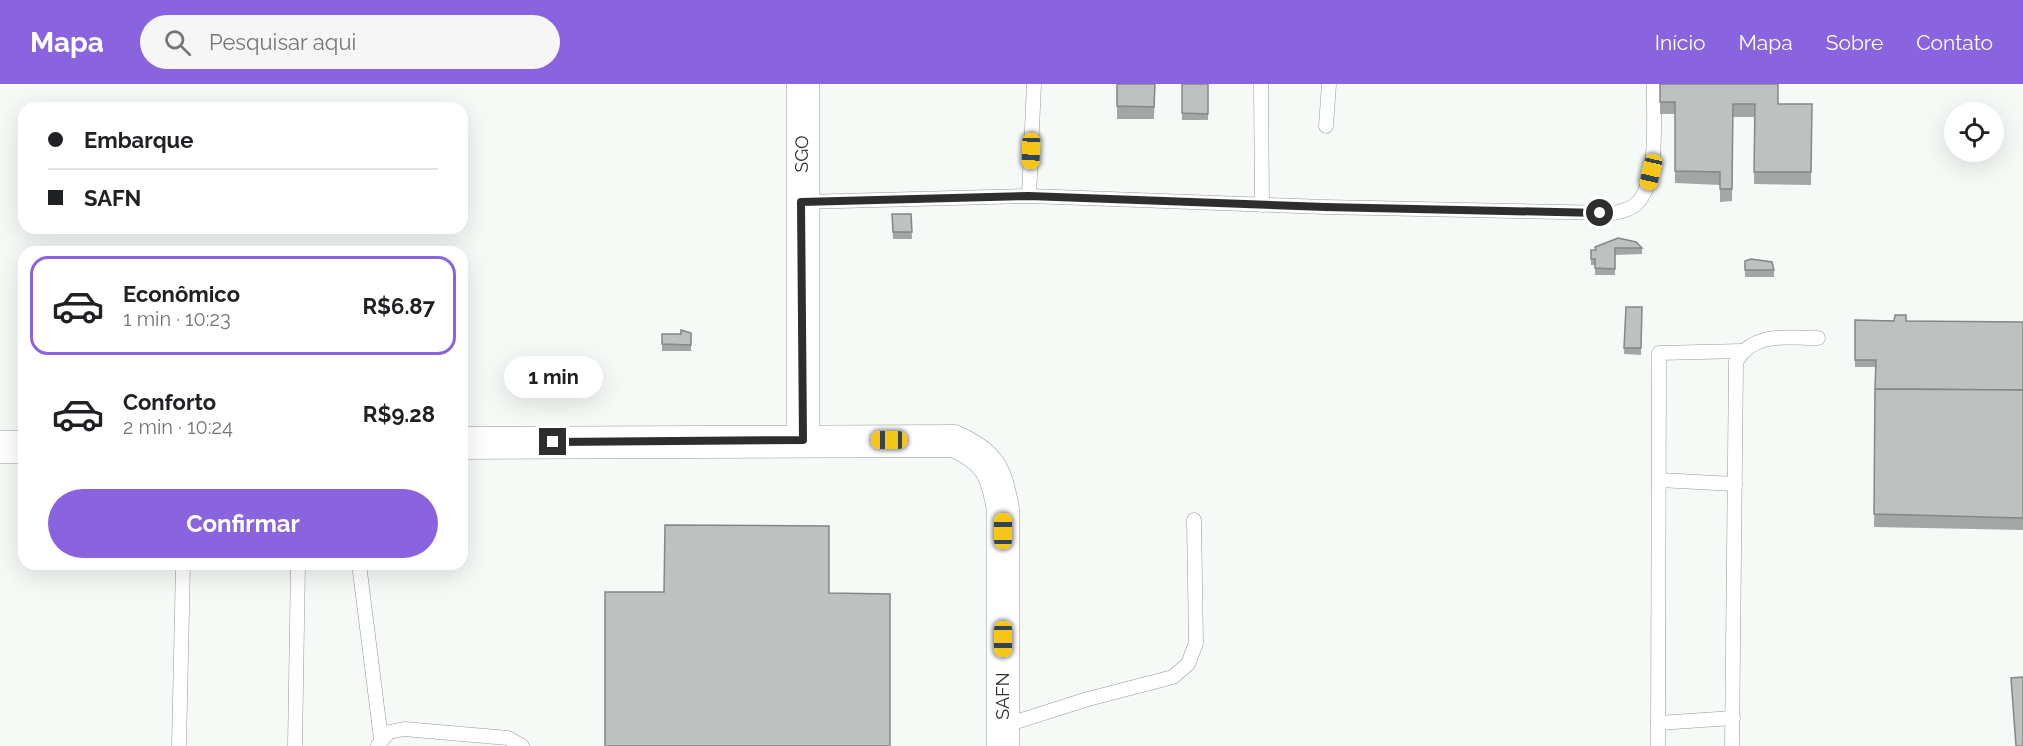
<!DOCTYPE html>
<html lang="pt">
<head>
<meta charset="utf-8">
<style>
	body { margin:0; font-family:Raleway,sans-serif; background:#f6f6f6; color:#202124; height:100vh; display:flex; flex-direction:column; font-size:22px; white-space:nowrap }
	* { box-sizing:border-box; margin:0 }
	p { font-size:20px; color:#757577 }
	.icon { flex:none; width:33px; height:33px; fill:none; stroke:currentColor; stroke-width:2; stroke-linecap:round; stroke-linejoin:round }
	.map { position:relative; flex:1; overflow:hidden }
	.drawer { position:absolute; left:18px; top:162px; width:450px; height:324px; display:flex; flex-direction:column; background:#fff; border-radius:18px; box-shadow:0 6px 24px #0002 }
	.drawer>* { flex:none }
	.banner { position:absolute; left:18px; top:18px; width:450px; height:132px; border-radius:18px; box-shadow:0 6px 24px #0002; display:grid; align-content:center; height:132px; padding:0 30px; background:#fff }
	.controls { position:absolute; left:1944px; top:18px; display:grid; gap:12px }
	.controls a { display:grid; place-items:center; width:60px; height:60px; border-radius:50%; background:#fff; box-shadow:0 6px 24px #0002; font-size:30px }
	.end { position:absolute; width:27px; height:27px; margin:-14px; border:8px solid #2d2f2d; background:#fff; box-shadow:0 0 0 3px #fff }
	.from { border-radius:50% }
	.bubble { position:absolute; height:42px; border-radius:21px; background:#fff; box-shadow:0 6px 24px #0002; font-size:20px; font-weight:700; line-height:42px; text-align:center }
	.car { position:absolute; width:18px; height:36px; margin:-18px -9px; border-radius:8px; box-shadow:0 0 4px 2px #0007; background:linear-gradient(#f5c518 24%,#345 0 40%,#f5c518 0 76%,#345 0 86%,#f5c518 0) }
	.banner b { display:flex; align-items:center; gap:21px; height:57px; font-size:22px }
	.banner b+b { border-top:2px solid #e0e0e0 }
	.banner i { width:15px; height:15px; background:#202124 }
	ul { padding:10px 0 0; list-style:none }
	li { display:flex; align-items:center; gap:18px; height:99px; margin:0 12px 9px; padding:0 18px; border:3px solid transparent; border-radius:18px }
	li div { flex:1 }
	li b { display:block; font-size:22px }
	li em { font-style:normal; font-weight:700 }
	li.on { border-color:#8964de }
	li>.icon { width:54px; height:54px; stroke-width:1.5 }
	.button { display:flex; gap:12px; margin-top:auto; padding:12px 30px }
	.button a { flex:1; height:69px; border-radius:36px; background:#8964de; color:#fff; font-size:24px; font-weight:700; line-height:69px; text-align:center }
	header { display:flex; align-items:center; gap:36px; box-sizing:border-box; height:84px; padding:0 30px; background:#8964de; color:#fff }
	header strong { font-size:28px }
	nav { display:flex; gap:33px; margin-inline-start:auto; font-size:21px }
	.search { width:420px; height:54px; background:#f6f6f6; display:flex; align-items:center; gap:15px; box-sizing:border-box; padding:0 21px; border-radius:33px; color:#757577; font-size:22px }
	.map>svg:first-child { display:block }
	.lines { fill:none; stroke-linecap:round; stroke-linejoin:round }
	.service-casing { stroke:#969996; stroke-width:15 }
	.tertiary-casing { stroke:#969996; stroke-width:33 }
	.service { stroke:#fff; stroke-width:14 }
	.tertiary { stroke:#fff; stroke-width:32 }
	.wall { fill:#a3a6a5 }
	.building { fill:#bdc1c0; stroke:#848786; stroke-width:1.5 }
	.route { stroke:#2d2f2d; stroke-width:8 }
	.labels { text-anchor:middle; stroke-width:6; stroke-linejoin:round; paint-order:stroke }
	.street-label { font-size:18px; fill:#2d2f2d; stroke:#fff }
</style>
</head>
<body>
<header>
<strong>Mapa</strong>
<div class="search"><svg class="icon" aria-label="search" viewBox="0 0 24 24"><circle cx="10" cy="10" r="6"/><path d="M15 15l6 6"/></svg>Pesquisar aqui</div>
<nav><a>Início</a><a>Mapa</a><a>Sobre</a><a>Contato</a></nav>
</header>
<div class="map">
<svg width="2023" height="662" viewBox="0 0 2023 662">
	<rect width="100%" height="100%" fill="#f6faf7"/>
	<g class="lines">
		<g class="service-casing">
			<g id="service">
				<polyline points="1261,0 1262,121"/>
				<polyline points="1326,42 1329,0"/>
				<polyline points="1029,112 1034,0"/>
				<path d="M 802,118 L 1029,112 L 1325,123 L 1614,129 C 1622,127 1629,126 1635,121 C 1660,101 1653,31 1654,0"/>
				<polyline points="1659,396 1735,400"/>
				<polyline points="359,480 381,655"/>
				<polyline points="1658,639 1733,634"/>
				<polyline points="1003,642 1088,615 1173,593 1188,580 1196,559 1194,436"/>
				<polyline points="378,661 389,648 404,645 508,654 522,662"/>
				<polyline points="179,662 183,480"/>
				<polyline points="295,662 298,480"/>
				<polyline points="1658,662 1659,269 1742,267"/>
				<path d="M 1732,662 L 1736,278 C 1753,247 1787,254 1818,254"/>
			</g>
		</g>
		<g class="tertiary-casing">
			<g id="tertiary">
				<polyline points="803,356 803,0"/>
				<path d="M 462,359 L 954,357 C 990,373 996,387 1003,425 L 1003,662"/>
				<polyline points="0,363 24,363"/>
			</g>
		</g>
		<use href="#service" class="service"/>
		<use href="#tertiary" class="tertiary"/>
	</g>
	<g class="wall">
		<polygon points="1117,0 1155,0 1154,35 1117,35"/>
		<rect x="1182" y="0" width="26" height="36"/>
		<polygon points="1660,0 1778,20 1812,20 1811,101 1754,100 1755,33 1733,33 1732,117 1720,118 1720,101 1675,99 1675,30 1660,30"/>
		<polygon points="892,130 911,130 912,155 893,155"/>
		<polygon points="1595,163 1642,164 1642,170 1615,171 1615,191 1595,191 1595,181 1591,181 1591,166 1596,166"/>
		<polygon points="1745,177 1774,186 1774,193 1745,193"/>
		<polygon points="1626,223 1642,223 1641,271 1624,270"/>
		<polygon points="1855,236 2023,238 2023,446 1874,443 1876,283 1855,283"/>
		<polygon points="662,250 691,261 691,267 662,267"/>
	</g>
	<g class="building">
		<polygon points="1117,0 1155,0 1154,23 1117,22"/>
		<polygon points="1182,0 1208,0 1208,30 1182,29"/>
		<polygon points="1660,0 1778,0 1778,20 1812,20 1811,88 1754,88 1755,20 1733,20 1732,105 1720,105 1720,88 1675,87 1675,18 1660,18"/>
		<polygon points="892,130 911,130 912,148 893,148"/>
		<polygon points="1618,154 1636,158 1642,164 1615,164 1615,185 1595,184 1595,175 1591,175 1591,166 1596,166 1595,163"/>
		<polygon points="1751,175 1772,178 1774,186 1745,186 1745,177"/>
		<polygon points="1626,223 1642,223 1641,264 1624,264"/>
		<polygon points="1895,231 1906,231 1906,237 2023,238 2023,306 1875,305 1876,276 1855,276 1855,236 1894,237"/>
		<polygon points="681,246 691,249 691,261 662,260 662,250 681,250"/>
		<polygon points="1875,305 2023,306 2023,434 1874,430"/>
		<polygon points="665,441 829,442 829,509 890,510 890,662 605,662 605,508 664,508"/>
		<polygon points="2023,593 2023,662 2016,662 2011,594"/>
	</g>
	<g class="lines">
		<polyline class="route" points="553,358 803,356 801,118 1029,112 1325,123 1600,129"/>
	</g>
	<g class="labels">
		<g class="street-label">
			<text transform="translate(802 70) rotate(-89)" y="6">SGO</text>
			<text transform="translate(1003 612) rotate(-90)" y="6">SAFN</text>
		</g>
	</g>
</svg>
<div class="controls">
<a><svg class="icon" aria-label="locate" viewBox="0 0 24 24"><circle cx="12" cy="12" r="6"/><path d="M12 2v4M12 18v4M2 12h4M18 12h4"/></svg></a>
</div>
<i class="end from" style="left:1600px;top:129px"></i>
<i class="end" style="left:553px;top:358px"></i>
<div class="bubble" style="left:504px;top:272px;width:99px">1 min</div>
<i class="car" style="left:1031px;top:67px;rotate:182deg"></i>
<i class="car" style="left:1651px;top:88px;rotate:193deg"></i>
<i class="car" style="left:889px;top:356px;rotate:270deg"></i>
<i class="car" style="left:1003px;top:447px;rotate:0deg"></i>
<i class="car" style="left:1003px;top:555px;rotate:180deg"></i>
<div class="banner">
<b><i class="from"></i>Embarque</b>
<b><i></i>SAFN</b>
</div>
<section class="drawer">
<ul>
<li class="on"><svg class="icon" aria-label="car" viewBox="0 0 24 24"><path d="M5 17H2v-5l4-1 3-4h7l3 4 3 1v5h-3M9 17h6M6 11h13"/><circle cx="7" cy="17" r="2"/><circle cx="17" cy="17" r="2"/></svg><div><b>Econômico</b><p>1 min · 10:23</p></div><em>R$6.87</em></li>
<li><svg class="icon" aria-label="car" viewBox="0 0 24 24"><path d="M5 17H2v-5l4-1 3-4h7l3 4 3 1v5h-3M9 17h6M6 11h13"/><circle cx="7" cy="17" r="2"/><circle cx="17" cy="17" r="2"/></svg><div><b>Conforto</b><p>2 min · 10:24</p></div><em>R$9.28</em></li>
</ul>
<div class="button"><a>Confirmar</a></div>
</section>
</div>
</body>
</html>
